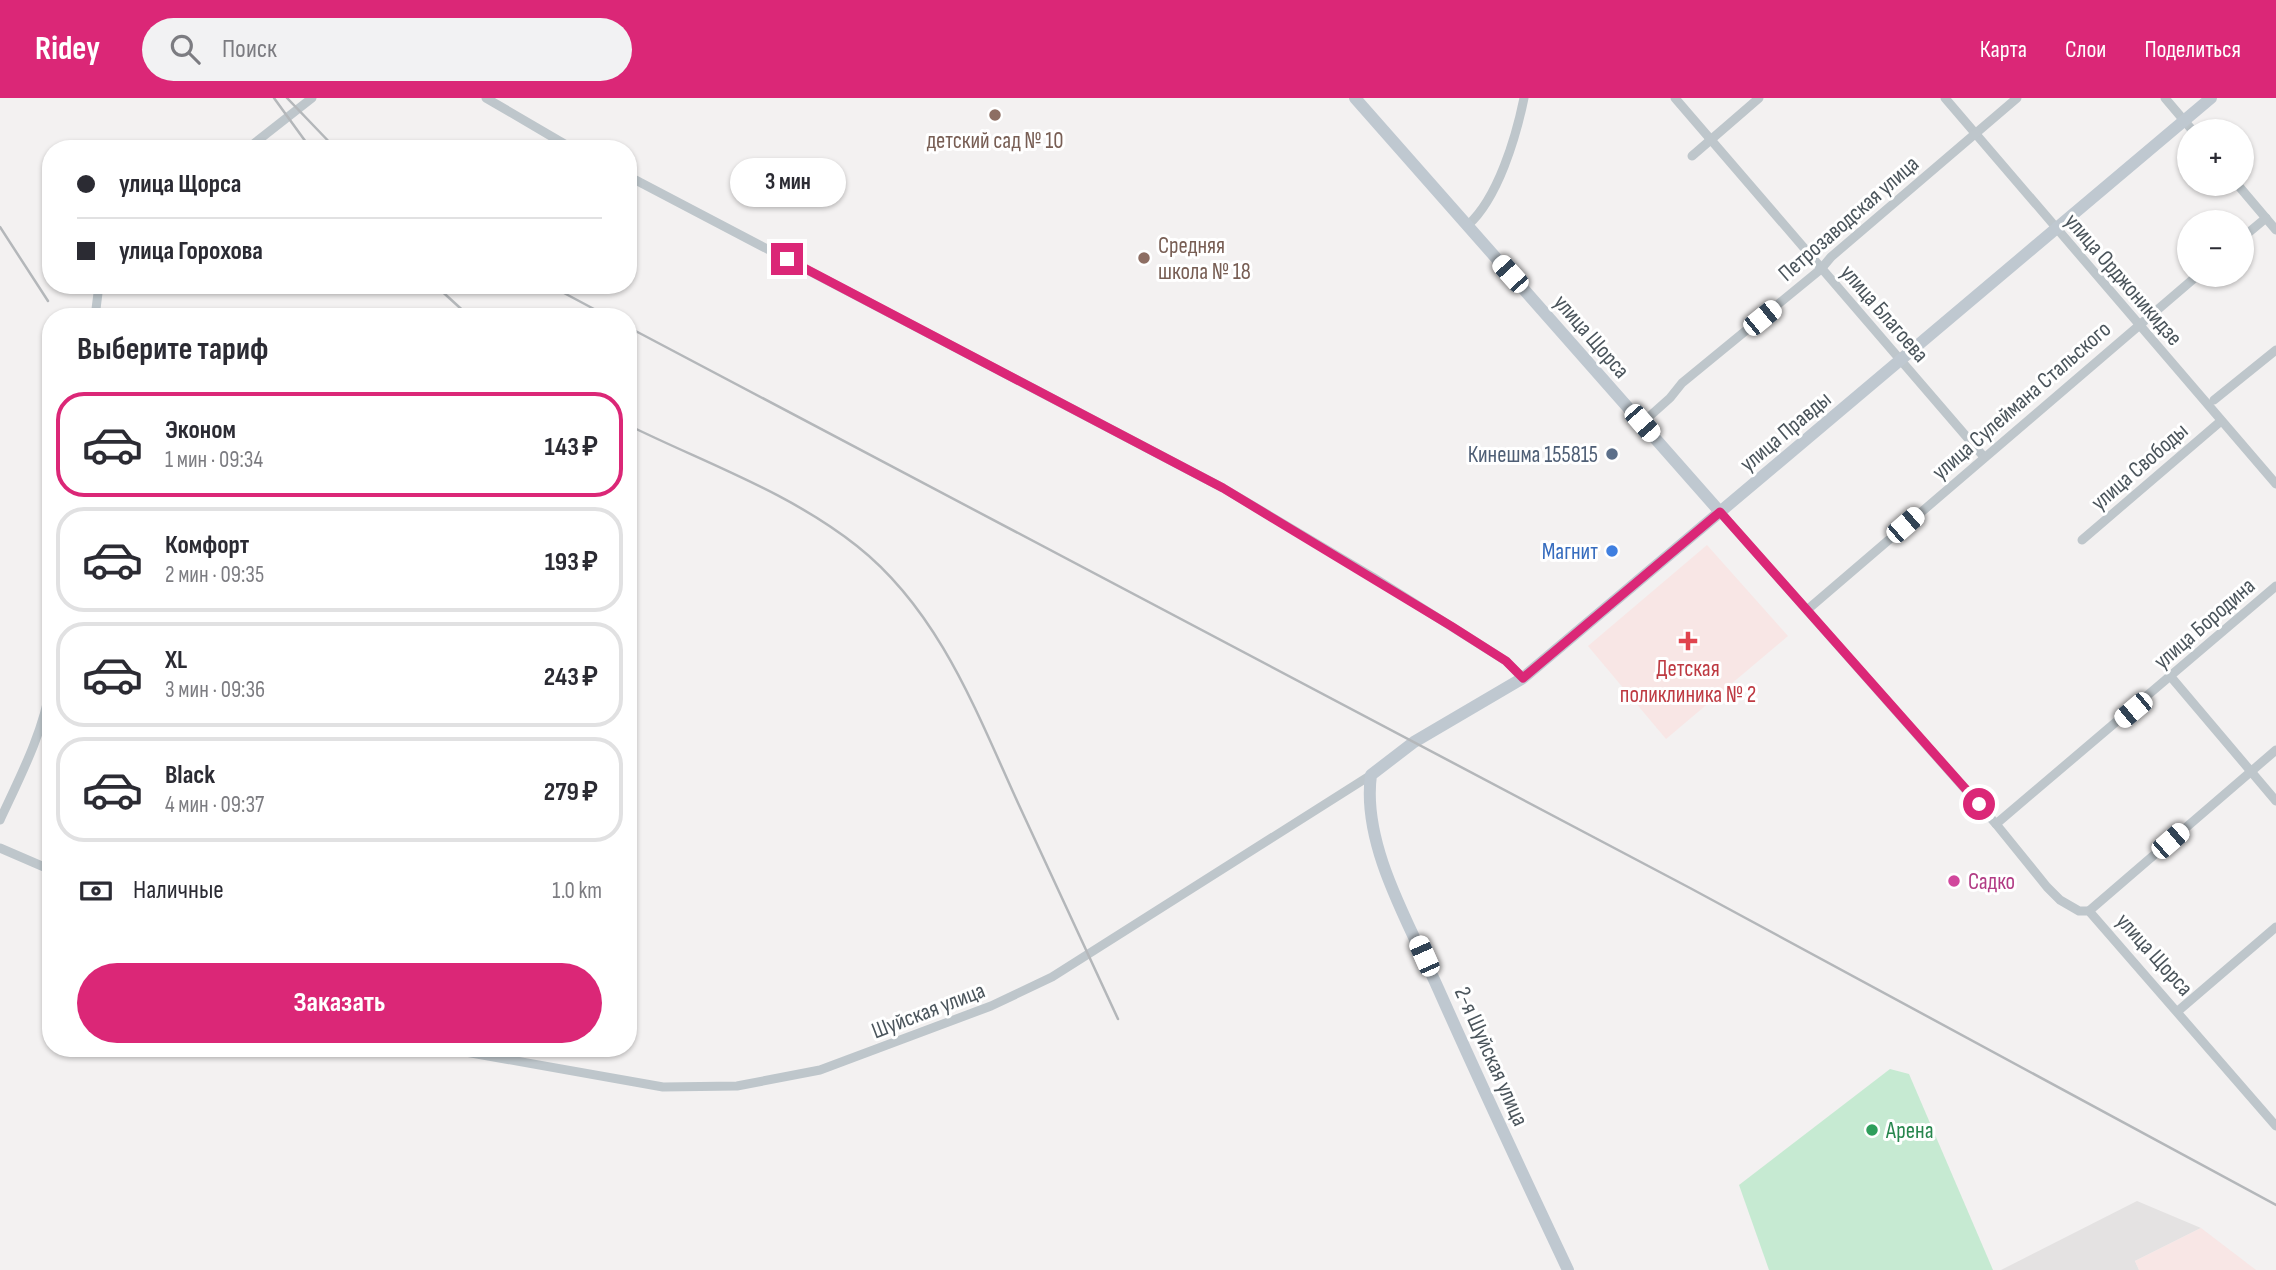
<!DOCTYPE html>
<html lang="ru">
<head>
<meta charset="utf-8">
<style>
	body { margin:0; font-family:"Sofia Sans Condensed",sans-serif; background:#f2f2f3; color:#2b2b33; height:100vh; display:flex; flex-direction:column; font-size:26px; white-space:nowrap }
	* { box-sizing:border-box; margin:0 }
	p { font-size:23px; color:#7c7c81 }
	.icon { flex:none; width:38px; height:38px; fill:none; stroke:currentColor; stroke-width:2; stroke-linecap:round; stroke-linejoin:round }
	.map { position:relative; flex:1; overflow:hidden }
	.side { position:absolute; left:42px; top:210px; width:595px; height:749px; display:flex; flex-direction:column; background:#fff; border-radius:28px; box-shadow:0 2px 5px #0004 }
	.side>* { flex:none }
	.top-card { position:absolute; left:42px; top:42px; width:595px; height:154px; border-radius:28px; box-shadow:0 2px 5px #0004; display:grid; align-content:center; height:154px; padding:0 35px; background:#fff }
	.controls { position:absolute; left:2177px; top:21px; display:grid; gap:14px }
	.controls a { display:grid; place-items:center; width:77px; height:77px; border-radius:50%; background:#fff; box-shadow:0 2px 5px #0004; font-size:35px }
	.end { position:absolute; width:32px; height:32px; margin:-16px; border:9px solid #db2777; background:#fff; box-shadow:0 0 0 4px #fff }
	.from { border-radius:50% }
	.bubble { position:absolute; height:49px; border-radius:24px; background:#fff; box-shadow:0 2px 5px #0004; font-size:23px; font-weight:700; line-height:49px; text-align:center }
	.car { position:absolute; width:21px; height:42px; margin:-21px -10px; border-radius:9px; box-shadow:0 0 5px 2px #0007; background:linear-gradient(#fff 24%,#345 0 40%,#fff 0 76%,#345 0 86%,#fff 0) }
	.top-card b { display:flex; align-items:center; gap:24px; height:66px; font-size:26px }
	.top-card b+b { border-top:2px solid #e1e1e2 }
	.top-card i { width:18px; height:18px; background:#2b2b33 }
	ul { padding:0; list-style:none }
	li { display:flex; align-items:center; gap:21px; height:105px; margin:0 14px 10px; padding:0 21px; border:4px solid #e1e1e2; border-radius:28px }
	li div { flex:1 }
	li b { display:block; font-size:26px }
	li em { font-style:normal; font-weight:700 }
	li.selected { border-color:#db2777 }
	li>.icon { width:63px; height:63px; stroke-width:1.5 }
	h2 { padding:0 35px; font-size:32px; line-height:84px }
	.pay { display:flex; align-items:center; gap:18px; height:77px; padding:0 35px; font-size:26px }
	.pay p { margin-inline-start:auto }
	.button { display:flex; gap:14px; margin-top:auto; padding:14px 35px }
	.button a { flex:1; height:80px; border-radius:42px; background:#db2777; color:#fff; font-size:28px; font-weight:700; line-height:80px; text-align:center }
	header { display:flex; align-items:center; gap:42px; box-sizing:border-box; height:98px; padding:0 35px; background:#db2777; color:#fff }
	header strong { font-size:33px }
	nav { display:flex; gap:38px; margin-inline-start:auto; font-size:24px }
	.search { width:490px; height:63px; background:#f2f2f3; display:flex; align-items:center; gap:18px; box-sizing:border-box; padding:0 24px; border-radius:38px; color:#7c7c81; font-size:26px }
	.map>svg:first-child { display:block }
	.education { fill:#e4e2e2 }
	.medical { fill:#f8e6e5 }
	.green { fill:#c6ead2 }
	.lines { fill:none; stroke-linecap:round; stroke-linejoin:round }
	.street { stroke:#bec6cb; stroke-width:9 }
	.secondary { stroke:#bfc8d0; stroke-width:12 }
	.rail { stroke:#b4b7ba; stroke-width:2.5 }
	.route { stroke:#db2777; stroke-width:9 }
	.education-dot { fill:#8d6e63; stroke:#fff; stroke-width:2.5 }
	.service-dot { fill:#5c6f8a; stroke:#fff; stroke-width:2.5 }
	.shop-dot { fill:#3f7fe0; stroke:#fff; stroke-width:2.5 }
	.health-dot { fill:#e0444e; stroke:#fff; stroke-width:2.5 }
	.hotel-dot { fill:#d1479c; stroke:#fff; stroke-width:2.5 }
	.leisure-dot { fill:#2e9e5b; stroke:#fff; stroke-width:2.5 }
	.labels { text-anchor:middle; stroke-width:6; stroke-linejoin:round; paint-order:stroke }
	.education-label { font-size:23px; fill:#785e54; stroke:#fff }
	.street-label { font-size:23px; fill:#4b555c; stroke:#fff }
	.service-label { font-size:23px; fill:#4e5e75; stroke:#fff; text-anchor:end }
	.shop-label { font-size:23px; fill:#366cbe; stroke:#fff; text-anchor:end }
	.health-label { font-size:23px; fill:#be3a42; stroke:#fff }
	.hotel-label { font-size:23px; fill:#b23c85; stroke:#fff; text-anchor:start }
	.leisure-label { font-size:23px; fill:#27864d; stroke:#fff; text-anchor:start }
</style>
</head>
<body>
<header>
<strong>Ridey</strong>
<div class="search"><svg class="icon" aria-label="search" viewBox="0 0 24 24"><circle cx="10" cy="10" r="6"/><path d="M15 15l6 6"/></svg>Поиск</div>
<nav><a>Карта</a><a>Слои</a><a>Поделиться</a></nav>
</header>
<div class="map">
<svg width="2276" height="1172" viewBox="0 0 2276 1172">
	<rect width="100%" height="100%" fill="#f3f1f1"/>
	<polygon class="education" points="2137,1103 2201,1130 2135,1163 2139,1172 2001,1172"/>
	<g class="medical">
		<polygon points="1707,447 1788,538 1666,641 1588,548"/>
		<polygon points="2201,1130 2256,1172 2139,1172 2135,1163"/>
	</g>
	<polygon class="green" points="1890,971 1909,976 1993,1172 1769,1172 1739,1087"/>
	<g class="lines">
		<g class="street">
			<polyline points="486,0 573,51"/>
			<polyline points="1675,0 1984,359"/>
			<polyline points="1945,0 2276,386"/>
			<polyline points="2165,0 2193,33"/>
			<polyline points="247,51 312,0"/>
			<polyline points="1692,58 1759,0"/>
			<polyline points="628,78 1223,390 1373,479 1506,563 1523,580"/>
			<polyline points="2237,86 2276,132"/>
			<path d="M 1468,127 C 1498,100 1516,39 1524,0"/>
			<polyline points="2242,140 2266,120"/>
			<polyline points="95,219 99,187"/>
			<polyline points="2214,302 2276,252"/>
			<polyline points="1642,325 1670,300 1682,285 1821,171 1831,159 2017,0"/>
			<polyline points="1720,414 1996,726 2047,789 2060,802 2079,813 2089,813 2276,1028"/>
			<polyline points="2082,442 2221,323"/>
			<polyline points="1807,512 2198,177"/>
			<polyline points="2171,579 2276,703"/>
			<path d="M 0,722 C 20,679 43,635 51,587"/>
			<polyline points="1996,726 2276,488"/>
			<polyline points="0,750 51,772"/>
			<polyline points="2089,813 2276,652"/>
			<polyline points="2178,913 2276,829"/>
			<polyline points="443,950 663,989 737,988 820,972 991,908 1052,879 1371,677"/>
		</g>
		<g class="secondary">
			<polyline points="1355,0 1720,414"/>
			<path d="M 1568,1172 C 1525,1081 1482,989 1441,897 C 1413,832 1361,749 1371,677 L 1414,644 L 1523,580 L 2211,0"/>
		</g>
		<g class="rail">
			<polyline points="274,0 311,51"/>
			<polyline points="287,0 336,51"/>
			<polyline points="0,129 48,203"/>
			<polyline points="435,187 470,219"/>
			<polyline points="549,187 609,219"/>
			<polyline points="628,229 1690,790 2276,1107"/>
			<path d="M 628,327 C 705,365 789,394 857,448 C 939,513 976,613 1018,705 C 1051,777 1085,849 1118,921"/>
		</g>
	</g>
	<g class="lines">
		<polyline class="route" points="787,161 1223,390 1451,528 1506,563 1523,580 1720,414 1979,706"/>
	</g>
	<g class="education-dot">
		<circle cx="995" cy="17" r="7"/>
		<circle cx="1144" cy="160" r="7"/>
	</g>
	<circle class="service-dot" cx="1612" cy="356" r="7"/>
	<circle class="shop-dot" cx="1612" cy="453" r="7"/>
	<path class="health-dot" d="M1684.5 532.5h7v7h7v7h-7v7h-7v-7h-7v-7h7z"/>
	<circle class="hotel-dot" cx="1954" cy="783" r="7"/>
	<circle class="leisure-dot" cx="1872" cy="1032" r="7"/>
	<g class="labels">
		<g class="education-label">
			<text x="995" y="50">детский сад № 10</text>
			<text x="1158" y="155" text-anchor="start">Средняя<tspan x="1158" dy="26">школа № 18</tspan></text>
		</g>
		<g class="street-label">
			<text transform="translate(1848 120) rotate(-41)" y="8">Петрозаводская улица</text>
			<text transform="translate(2124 181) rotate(49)" y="8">улица Орджоникидзе</text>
			<text transform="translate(1885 215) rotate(49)" y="8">улица Благоева</text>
			<text transform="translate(1592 238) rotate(49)" y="8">улица Щорса</text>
			<text transform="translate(2021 302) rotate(-41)" y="8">улица Сулеймана Стальского</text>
			<text transform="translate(1785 333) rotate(-40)" y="8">улица Правды</text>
			<text transform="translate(2139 368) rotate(-41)" y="8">улица Свободы</text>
			<text transform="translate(2204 525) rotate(-41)" y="8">улица Бородина</text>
			<text transform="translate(2155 856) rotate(48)" y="8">улица Щорса</text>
			<text transform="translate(928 912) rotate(-21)" y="8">Шуйская улица</text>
			<text transform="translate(1492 958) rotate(66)" y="8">2-я Шуйская улица</text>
		</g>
		<g class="service-label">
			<text x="1598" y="364">Кинешма 155815</text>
		</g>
		<g class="shop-label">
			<text x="1598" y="461">Магнит</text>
		</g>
		<g class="health-label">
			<text x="1688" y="578">Детская<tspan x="1688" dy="26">поликлиника № 2</tspan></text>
		</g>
		<g class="hotel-label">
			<text x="1968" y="791">Садко</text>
		</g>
		<g class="leisure-label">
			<text x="1886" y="1040">Арена</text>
		</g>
	</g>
</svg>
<div class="controls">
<a>+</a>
<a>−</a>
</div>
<i class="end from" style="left:1979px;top:706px"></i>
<i class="end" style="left:787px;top:161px"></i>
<div class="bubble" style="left:730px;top:60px;width:116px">3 мин</div>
<i class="car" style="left:1510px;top:176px;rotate:318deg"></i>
<i class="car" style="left:1762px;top:220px;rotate:51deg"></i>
<i class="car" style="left:1642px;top:325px;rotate:139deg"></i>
<i class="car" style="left:1905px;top:427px;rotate:49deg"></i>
<i class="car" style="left:2133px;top:612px;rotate:230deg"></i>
<i class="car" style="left:2170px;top:743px;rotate:49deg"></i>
<i class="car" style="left:1424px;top:858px;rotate:336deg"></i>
<div class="top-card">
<b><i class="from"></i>улица Щорса</b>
<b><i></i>улица Горохова</b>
</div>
<section class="side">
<h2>Выберите тариф</h2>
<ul>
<li class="selected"><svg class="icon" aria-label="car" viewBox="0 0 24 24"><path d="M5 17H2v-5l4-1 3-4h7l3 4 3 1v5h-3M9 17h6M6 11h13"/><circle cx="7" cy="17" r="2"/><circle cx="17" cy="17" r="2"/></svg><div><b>Эконом</b><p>1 мин · 09:34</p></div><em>143 ₽</em></li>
<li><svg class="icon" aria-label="car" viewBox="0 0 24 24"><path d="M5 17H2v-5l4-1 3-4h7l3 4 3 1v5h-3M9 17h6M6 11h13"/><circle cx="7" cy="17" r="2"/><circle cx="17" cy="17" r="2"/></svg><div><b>Комфорт</b><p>2 мин · 09:35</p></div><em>193 ₽</em></li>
<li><svg class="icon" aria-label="car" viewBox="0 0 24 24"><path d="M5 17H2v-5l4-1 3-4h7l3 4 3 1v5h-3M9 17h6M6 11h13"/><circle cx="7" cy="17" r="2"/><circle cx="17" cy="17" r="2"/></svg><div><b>XL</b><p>3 мин · 09:36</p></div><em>243 ₽</em></li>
<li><svg class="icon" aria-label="car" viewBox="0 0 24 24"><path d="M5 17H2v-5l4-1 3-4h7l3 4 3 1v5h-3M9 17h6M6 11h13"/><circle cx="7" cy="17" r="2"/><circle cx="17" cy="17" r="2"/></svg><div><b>Black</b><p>4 мин · 09:37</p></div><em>279 ₽</em></li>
</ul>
<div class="pay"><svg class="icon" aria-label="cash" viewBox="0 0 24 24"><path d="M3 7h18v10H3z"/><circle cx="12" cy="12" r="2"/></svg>Наличные<p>1.0 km</p></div>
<div class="button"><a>Заказать</a></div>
</section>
</div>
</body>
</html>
